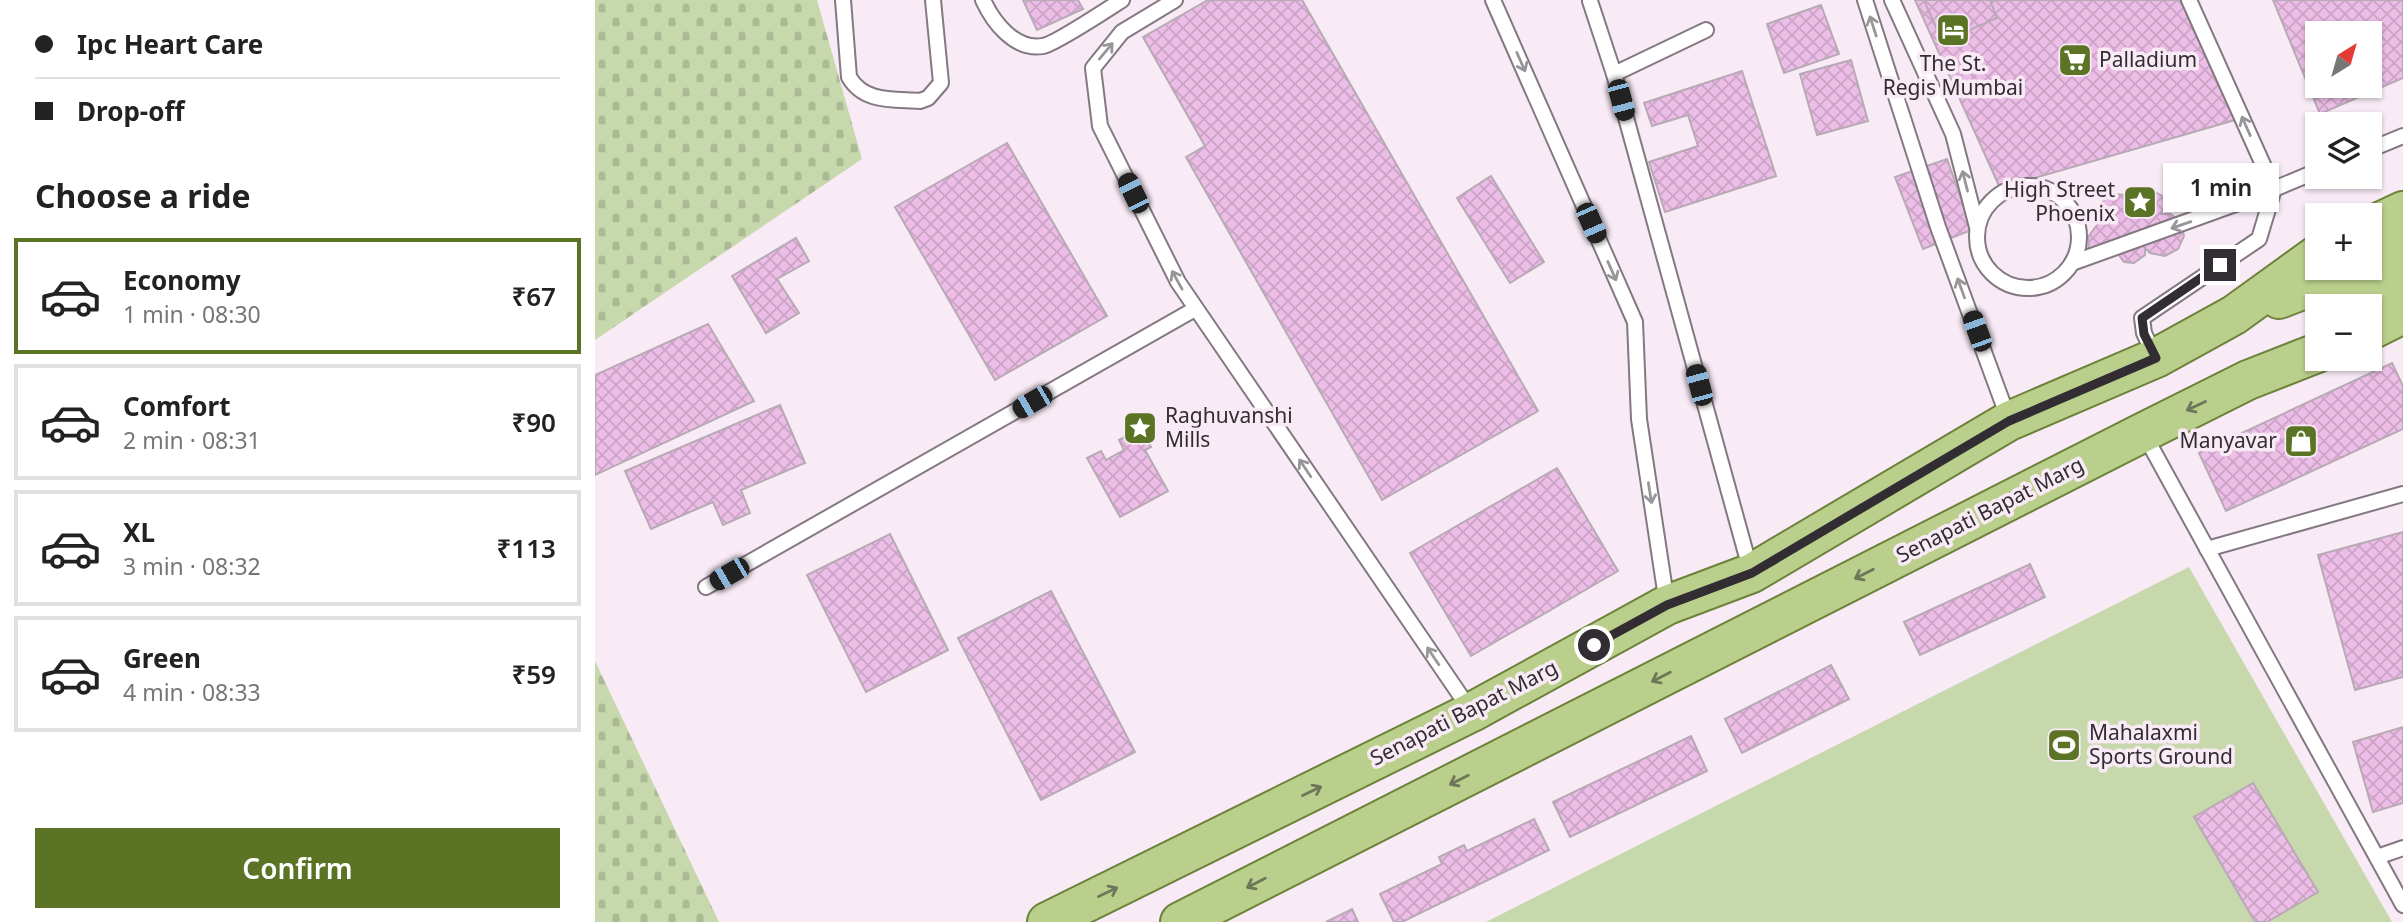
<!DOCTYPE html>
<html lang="en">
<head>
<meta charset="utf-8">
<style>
	body { margin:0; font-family:"Noto Sans",sans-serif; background:#f6f6f6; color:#222; height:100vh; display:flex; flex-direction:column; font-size:26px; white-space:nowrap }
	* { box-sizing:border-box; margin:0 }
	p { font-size:23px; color:#767676 }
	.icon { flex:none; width:38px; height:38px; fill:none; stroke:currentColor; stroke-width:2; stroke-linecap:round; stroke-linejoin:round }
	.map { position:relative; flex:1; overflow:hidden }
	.drawer { display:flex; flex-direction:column; background:#fff; width:595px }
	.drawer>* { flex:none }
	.guide { display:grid; align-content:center; height:154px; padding:0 35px; background:#fff }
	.needle { width:46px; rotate:37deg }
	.fabs { position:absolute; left:1710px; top:21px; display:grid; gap:14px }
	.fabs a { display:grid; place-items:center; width:77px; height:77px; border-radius:0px; background:#fff; box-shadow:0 2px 5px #0004; font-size:35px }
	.end { position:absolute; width:32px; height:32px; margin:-16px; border:9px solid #322d32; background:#fff; box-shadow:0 0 0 4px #fff }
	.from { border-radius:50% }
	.bubble { position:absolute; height:49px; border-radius:0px; background:#fff; box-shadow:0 2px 5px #0004; font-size:23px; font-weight:600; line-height:49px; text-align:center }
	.car { position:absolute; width:21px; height:42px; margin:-21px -10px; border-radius:9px; box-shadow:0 0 5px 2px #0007; background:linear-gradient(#222 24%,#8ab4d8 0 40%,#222 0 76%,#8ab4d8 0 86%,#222 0) }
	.guide b { display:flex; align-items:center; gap:24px; height:66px; font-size:26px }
	.guide b+b { border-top:2px solid #e0e0e0 }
	.guide i { width:18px; height:18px; background:#222 }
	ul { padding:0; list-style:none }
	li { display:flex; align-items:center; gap:21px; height:116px; margin:0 14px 10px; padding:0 21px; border:4px solid #e0e0e0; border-radius:0px }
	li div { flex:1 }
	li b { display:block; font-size:26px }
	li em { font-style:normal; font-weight:600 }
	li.on { border-color:#5b7324 }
	li>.icon { width:63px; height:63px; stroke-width:1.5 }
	h2 { padding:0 35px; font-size:32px; line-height:84px }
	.cta { display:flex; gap:14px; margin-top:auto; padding:14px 35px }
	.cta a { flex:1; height:80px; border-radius:0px; background:#5b7324; color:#fff; font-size:28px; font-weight:600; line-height:80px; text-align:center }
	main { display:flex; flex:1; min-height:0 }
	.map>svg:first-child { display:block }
	.cemetery { fill:url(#cemetery-stones) }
	.pitch { fill:#c7d8ac }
	.building { fill:url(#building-cross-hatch); stroke:#b7aab5; stroke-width:2; fill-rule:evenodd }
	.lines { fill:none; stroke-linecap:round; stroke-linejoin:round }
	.service-casing { stroke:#847882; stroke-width:18 }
	.primary-casing { stroke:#6c823a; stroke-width:42 }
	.service { stroke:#fff; stroke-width:14 }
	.primary { stroke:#bacf8b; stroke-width:38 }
	.oneway { stroke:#989698 }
	.oneway2 { stroke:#6f765a }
	.route { stroke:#322d32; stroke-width:9 }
	.labels { text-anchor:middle; stroke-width:7; stroke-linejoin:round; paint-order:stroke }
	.poi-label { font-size:21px; fill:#322d32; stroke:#f9ebf6; text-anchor:start }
	.street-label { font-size:21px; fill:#322d32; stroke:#f9ebf6 }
</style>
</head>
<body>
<main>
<section class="drawer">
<div class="guide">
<b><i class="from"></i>Ipc Heart Care</b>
<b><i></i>Drop-off</b>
</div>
<h2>Choose a ride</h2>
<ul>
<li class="on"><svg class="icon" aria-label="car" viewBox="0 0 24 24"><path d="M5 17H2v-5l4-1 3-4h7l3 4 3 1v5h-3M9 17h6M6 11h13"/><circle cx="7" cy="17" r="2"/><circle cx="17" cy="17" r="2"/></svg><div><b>Economy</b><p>1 min · 08:30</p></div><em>₹67</em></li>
<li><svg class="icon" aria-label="car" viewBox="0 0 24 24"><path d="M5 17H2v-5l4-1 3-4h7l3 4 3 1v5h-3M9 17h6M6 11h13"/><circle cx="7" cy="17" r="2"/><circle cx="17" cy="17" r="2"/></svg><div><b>Comfort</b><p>2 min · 08:31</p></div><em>₹90</em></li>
<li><svg class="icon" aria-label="car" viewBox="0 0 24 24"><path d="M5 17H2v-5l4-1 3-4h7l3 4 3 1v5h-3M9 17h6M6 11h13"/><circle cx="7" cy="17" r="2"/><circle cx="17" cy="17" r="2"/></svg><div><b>XL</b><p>3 min · 08:32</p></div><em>₹113</em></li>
<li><svg class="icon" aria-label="car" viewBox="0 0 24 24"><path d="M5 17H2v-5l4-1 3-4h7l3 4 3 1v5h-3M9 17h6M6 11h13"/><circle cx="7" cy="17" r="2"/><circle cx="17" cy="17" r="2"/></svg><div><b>Green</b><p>4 min · 08:33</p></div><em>₹59</em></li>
</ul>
<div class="cta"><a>Confirm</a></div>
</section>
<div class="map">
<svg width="1808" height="922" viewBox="0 0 1808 922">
	<defs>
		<pattern id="cemetery-stones" width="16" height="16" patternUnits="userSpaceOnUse" patternTransform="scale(1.75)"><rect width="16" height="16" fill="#c7d8ac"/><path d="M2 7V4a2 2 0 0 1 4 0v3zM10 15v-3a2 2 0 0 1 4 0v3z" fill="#abba94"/></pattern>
		<pattern id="building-cross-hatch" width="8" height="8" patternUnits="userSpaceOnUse" patternTransform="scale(1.75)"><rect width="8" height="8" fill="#ecbde6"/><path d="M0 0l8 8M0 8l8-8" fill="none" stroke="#cba3c6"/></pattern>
	</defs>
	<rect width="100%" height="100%" fill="#f9ebf6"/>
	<g class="cemetery">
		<polygon points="0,0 222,0 267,159 0,340"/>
		<polygon points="0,661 124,922 0,922"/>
	</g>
	<polygon class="pitch" points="1594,567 1797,922 891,922"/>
	<g class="building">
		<polygon points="428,0 483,0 488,9 442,30"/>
		<polygon points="613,0 707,0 943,411 787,500 591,157 610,146 548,37"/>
		<polygon points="1320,0 1586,0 1640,120 1405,188"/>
		<polygon points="1329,0 1395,0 1402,18 1347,42"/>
		<path d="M 1678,0 L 1808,0 L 1808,78 L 1725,114 ZM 1722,33 L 1774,33 L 1774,86 L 1722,86 Z"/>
		<polygon points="1226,5 1244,54 1189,73 1172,24"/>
		<polygon points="1256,60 1273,121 1222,135 1205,74"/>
		<polygon points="1147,71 1181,176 1070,212 1054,162 1103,146 1093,115 1057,126 1049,103"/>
		<polygon points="412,143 512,316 400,380 300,207"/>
		<polygon points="1352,159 1377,230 1328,249 1300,177"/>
		<polygon points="896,176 949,262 915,283 862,198"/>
		<polygon points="1555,189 1567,196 1570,206 1566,214 1576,214 1586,223 1589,236 1583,249 1570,256 1555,253 1550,248 1550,255 1539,263 1529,262 1523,254 1494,251 1493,237 1505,221 1505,208 1508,201 1519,194 1532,195 1537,199 1544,192"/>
		<polygon points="201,238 214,261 182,279 204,313 171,333 137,276"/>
		<polygon points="113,324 159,401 0,475 0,375"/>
		<polygon points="1797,363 1808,386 1808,429 1631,511 1604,453"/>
		<polygon points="185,405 210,463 146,490 155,513 128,525 118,502 56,529 30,471"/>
		<polygon points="546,428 556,447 550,450 573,491 525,517 492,458 506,451 511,460 529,450 524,440"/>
		<polygon points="962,468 1023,571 876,656 815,553"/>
		<polygon points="1808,532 1808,677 1760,690 1723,555"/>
		<polygon points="295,534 353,650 271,692 212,575"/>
		<polygon points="1435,564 1450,597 1325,655 1309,622"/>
		<polygon points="456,591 540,752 446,800 363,638"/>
		<polygon points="1236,665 1254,699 1147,753 1130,719"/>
		<polygon points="1808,727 1808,803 1778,812 1758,742"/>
		<polygon points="1096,736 1112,771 975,837 958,802"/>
		<polygon points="1658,783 1723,892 1672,922 1660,922 1599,817"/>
		<polygon points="939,819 954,850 807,922 799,922 785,894 847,864 844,857 869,845 872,851"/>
		<polygon points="757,909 763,922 731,922"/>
	</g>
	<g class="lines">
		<g class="service-casing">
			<g id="service">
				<path d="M 248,0 L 254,77 C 269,103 298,99 325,101 L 333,98 L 346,83 L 338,0"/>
				<path d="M 388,0 C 398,22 420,51 448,46 C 460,44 513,9 527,0"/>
				<polyline points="580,0 527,32 498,68 505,126 583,282 876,711"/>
				<polyline points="898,0 1040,322 1044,419 1072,604"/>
				<polyline points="1270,0 1343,227 1414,420"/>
				<polyline points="1297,0 1358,134 1382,227"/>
				<polyline points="1594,0 1679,189 1722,171"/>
				<polyline points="995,1 1019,74"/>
				<polyline points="1111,30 1019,74 1156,572"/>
				<polyline points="1774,150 1808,136"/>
				<circle cx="1433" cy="237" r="51"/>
				<polyline points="1477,263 1635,206 1671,195 1679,189 1664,239 1547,318 1549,333 1560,357"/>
				<polyline points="1549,434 1808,905"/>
				<polyline points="1612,549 1808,494"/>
				<polyline points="111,587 600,309"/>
				<polyline points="1782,857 1808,848"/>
			</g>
		</g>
		<g class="primary-casing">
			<g id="primary">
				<polyline points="1774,227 1808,211"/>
				<polyline points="1774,259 1808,242"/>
				<polyline points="1684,299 1733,280 1758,268"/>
				<polyline points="1751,306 1808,277"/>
				<polyline points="1774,331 1808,314"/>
				<polyline points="452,922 877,712 1072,605 1157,573 1414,421 1561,358 1639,315 1722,255"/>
				<polyline points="585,922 1549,432 1653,380 1722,353"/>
			</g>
		</g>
		<use href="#service" class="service"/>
		<use href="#primary" class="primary"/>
	</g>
	<defs><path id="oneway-shaft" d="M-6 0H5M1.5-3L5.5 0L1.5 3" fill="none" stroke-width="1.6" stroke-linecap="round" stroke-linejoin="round" transform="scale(1.75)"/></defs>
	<g class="oneway">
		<use href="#oneway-shaft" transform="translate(1278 26) rotate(-108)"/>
		<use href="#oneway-shaft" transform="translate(511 51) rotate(-50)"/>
		<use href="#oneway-shaft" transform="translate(926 62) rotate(66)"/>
		<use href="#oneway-shaft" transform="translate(1651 126) rotate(-114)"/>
		<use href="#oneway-shaft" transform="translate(1370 181) rotate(-104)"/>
		<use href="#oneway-shaft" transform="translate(1586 225) rotate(161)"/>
		<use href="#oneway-shaft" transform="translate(1017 271) rotate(66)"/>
		<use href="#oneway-shaft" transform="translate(582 280) rotate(-119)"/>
		<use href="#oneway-shaft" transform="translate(1366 288) rotate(-110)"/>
		<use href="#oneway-shaft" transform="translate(710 468) rotate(-124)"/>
		<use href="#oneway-shaft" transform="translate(1055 493) rotate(81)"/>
		<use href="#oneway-shaft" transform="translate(838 656) rotate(-124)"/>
	</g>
	<g class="oneway2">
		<use href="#oneway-shaft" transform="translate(1601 406) rotate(154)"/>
		<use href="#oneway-shaft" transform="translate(1269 574) rotate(153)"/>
		<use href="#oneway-shaft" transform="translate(1066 677) rotate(153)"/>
		<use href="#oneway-shaft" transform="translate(864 780) rotate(153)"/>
		<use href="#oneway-shaft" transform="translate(717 791) rotate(-26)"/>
		<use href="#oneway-shaft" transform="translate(661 883) rotate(153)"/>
		<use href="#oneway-shaft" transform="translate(513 892) rotate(-26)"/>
	</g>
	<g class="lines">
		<polyline class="route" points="999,645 1072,605 1157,573 1414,421 1561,358 1549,334 1547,318 1625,265"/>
	</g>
	<defs>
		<g id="hotel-square" transform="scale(1.75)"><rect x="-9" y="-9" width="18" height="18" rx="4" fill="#5b7324" stroke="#f9ebf6"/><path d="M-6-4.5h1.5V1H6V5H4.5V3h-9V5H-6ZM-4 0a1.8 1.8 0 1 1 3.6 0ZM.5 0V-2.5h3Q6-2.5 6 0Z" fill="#fff"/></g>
		<g id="supermarket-square" transform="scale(1.75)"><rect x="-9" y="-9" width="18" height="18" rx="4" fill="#5b7324" stroke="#f9ebf6"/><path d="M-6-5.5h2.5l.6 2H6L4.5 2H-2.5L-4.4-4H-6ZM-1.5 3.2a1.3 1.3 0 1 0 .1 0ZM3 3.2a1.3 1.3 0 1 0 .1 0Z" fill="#fff"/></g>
		<g id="sight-square" transform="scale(1.75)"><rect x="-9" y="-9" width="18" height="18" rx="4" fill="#5b7324" stroke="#f9ebf6"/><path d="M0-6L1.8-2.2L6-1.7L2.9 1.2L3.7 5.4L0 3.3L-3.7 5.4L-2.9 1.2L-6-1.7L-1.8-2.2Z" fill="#fff"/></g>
		<g id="shop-square" transform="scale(1.75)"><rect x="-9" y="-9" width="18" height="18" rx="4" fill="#5b7324" stroke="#f9ebf6"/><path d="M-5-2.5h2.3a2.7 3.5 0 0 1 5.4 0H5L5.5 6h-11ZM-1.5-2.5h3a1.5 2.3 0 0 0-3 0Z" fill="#fff"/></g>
		<g id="stadium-square" transform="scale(1.75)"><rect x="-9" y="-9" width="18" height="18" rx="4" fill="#5b7324" stroke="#f9ebf6"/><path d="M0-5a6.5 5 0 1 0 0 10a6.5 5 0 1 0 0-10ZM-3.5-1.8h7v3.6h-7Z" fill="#fff"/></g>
	</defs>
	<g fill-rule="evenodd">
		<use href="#hotel-square" x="1358" y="30"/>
		<use href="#supermarket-square" x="1480" y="60"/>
		<use href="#sight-square" x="1545" y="202"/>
		<use href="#sight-square" x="545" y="428"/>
		<use href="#shop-square" x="1706" y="441"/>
		<use href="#stadium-square" x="1469" y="745"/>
	</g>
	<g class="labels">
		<g class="poi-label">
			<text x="1504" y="67">Palladium</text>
			<text x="1358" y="71" text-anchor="middle">The St.<tspan x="1358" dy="24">Regis Mumbai</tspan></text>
			<text x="1520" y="197" text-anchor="end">High Street<tspan x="1520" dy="24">Phoenix</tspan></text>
			<text x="570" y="423">Raghuvanshi<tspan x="570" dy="24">Mills</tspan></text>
			<text x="1682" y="448" text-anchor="end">Manyavar</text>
			<text x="1494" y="740">Mahalaxmi<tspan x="1494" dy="24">Sports Ground</tspan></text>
		</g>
		<g class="street-label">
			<text transform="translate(1395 510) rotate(-27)" y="7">Senapati Bapat Marg</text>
			<text transform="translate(869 713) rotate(-27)" y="7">Senapati Bapat Marg</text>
		</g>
	</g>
</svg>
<div class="fabs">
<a><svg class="needle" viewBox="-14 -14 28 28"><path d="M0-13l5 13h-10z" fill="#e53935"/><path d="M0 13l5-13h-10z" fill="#767676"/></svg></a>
<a><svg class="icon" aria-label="layers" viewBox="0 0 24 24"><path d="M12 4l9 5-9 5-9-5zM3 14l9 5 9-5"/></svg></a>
<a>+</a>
<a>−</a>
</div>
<i class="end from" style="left:999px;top:645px"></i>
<i class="end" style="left:1625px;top:265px"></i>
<div class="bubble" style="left:1568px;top:163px;width:116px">1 min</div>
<i class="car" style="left:1026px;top:100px;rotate:165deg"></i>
<i class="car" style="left:538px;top:193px;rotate:334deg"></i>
<i class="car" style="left:996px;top:223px;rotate:156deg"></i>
<i class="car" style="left:1382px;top:331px;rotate:340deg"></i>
<i class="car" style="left:1104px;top:385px;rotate:345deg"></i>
<i class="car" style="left:437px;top:402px;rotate:240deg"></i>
<i class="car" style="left:134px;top:574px;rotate:240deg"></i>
</div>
</main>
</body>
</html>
